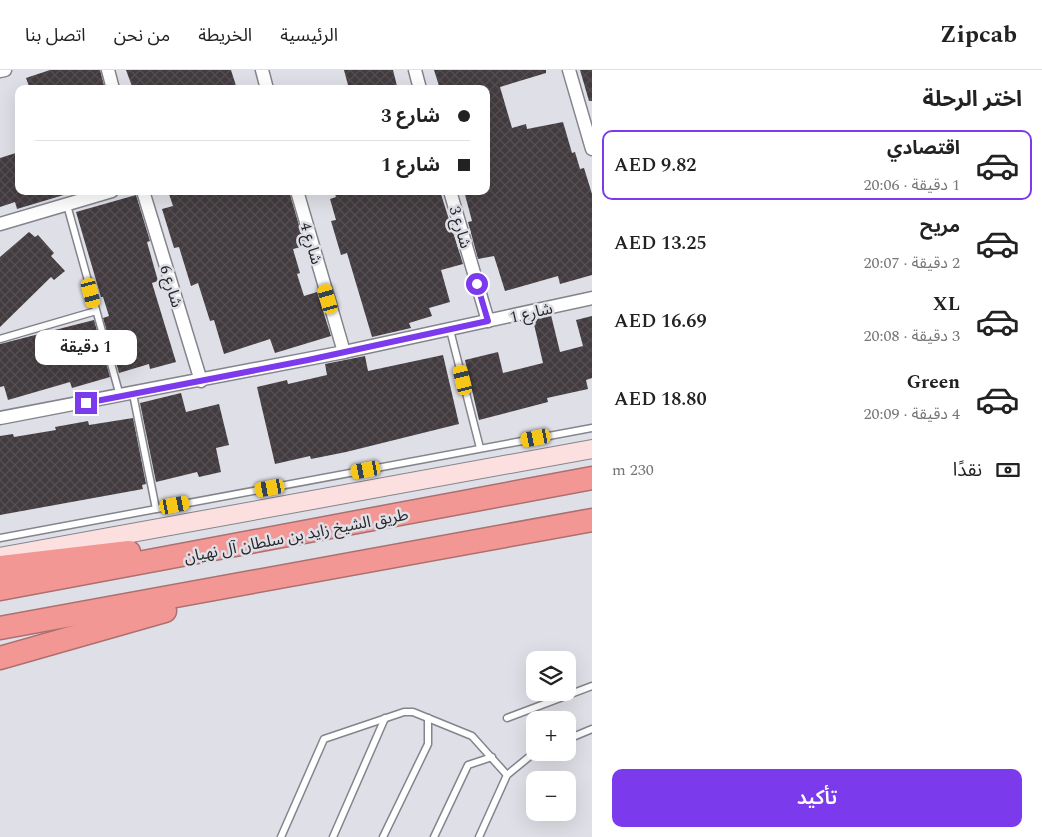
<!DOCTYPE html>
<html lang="ar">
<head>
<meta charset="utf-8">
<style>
	body { margin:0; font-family:Spectral,"Noto Sans Arabic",serif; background:#f6f6f6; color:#222; direction:rtl; height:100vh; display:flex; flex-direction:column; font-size:19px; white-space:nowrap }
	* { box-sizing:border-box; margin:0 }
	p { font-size:16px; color:#767676 }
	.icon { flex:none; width:28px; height:28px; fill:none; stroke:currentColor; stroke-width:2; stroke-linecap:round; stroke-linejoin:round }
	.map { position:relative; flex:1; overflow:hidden; direction:ltr }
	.details { display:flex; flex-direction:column; background:#fff; width:450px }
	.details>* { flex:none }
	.guide { position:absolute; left:15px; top:15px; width:475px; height:110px; border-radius:10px; box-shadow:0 5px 20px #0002; direction:rtl; display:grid; align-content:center; height:110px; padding:0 20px; background:#fff }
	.buttons { position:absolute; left:526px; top:581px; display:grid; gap:10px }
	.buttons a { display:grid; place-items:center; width:50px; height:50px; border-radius:10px; background:#fff; box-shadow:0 5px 20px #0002; font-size:25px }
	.end { position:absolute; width:22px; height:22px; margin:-11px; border:6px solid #7c3aed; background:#fff; box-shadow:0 0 0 2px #fff }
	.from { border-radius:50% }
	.bubble { position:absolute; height:35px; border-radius:10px; background:#fff; box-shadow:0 5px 20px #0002; font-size:16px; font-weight:600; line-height:35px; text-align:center; direction:rtl }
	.car { position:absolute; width:15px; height:30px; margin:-15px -8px; border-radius:6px; box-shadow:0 0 4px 1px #0007; background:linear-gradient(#f5c518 24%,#345 0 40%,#f5c518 0 76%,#345 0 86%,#f5c518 0) }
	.guide b { display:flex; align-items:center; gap:18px; height:48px; font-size:19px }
	.guide b+b { border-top:1px solid #e0e0e0 }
	.guide i { width:12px; height:12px; background:#222 }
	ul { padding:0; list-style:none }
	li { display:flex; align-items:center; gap:15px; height:70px; margin:0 10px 8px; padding:0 10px; border:2px solid transparent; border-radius:10px }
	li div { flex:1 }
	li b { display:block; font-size:19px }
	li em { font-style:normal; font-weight:600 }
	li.on { border-color:#7c3aed }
	li>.icon { width:45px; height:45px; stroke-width:1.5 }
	h2 { padding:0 20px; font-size:22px; line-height:60px }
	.pay { display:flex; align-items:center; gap:12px; height:55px; padding:0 20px; font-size:19px }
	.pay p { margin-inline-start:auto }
	.primary-button { display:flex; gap:10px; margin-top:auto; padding:10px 20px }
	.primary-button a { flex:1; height:58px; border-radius:10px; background:#7c3aed; color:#fff; font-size:20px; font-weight:600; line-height:58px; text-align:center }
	header { display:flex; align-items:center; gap:30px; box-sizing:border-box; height:70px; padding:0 25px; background:#fff; border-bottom:1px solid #e0e0e0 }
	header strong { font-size:24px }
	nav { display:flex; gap:28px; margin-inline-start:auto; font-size:18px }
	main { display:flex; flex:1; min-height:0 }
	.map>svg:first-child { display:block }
	.building { fill:url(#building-cross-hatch) }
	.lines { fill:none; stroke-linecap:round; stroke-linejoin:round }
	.service-casing { stroke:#84858c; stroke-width:9 }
	.minor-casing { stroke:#84858c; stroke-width:15 }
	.secondary-casing { stroke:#84858c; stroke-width:20 }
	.motorway-casing { stroke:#ab706f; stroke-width:25 }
	.service { stroke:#fff; stroke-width:6 }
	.minor { stroke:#fff; stroke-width:12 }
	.secondary { stroke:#fbe0df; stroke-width:18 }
	.motorway { stroke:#f29793; stroke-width:22 }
	.route { stroke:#7c3aed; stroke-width:6 }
	.labels { text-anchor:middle; stroke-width:5; stroke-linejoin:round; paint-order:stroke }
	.street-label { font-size:16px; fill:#28282b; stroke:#dfdfe7 }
</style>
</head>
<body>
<header>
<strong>Zipcab</strong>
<nav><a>الرئيسية</a><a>الخريطة</a><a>من نحن</a><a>اتصل بنا</a></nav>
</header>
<main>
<section class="details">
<h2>اختر الرحلة</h2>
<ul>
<li class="on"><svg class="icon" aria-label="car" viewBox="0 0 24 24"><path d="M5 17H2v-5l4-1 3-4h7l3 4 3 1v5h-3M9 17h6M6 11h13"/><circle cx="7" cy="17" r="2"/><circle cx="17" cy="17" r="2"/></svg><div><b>اقتصادي</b><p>1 دقيقة · 20:06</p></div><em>AED 9.82</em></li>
<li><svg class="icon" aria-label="car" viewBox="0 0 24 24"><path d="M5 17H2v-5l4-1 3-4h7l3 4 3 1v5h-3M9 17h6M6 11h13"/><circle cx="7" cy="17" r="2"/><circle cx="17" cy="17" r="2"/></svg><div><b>مريح</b><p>2 دقيقة · 20:07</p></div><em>AED 13.25</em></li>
<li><svg class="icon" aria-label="car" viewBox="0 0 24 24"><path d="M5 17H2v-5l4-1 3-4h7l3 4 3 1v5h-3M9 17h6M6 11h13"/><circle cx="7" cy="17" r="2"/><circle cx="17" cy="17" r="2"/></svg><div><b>XL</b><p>3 دقيقة · 20:08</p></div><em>AED 16.69</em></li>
<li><svg class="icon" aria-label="car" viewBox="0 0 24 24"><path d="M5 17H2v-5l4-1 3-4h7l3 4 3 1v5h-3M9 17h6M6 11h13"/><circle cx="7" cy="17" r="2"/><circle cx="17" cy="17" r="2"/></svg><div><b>Green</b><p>4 دقيقة · 20:09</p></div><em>AED 18.80</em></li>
</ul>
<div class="pay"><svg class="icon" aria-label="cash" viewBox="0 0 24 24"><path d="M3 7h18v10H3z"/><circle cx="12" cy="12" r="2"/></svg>نقدًا<p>230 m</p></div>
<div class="primary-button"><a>تأكيد</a></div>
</section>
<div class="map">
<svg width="592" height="767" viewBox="0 0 592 767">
	<defs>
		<pattern id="building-cross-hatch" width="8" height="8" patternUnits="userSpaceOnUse" patternTransform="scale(1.25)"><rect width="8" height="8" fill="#423b3f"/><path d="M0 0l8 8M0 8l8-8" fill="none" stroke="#554f52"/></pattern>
	</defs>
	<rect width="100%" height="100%" fill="#dfdfe7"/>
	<g class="building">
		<polygon points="50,0 100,0 105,19 30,19 26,8"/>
		<polygon points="126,0 231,0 237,19 133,19"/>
		<polygon points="344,0 393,0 397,16 388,19 349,19"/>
		<polygon points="434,0 546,0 546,3 500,17 512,58 526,54 527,59 563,52 572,83 575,82 580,99 584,98 592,124 592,205 560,214 558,206 505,221 494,186 478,189 468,152 472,151 464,121 486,121 486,19 440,19"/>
		<polygon points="580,0 592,0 592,31 589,31"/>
		<polygon points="19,82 19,121 67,121 67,124 17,139 15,132 0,137 0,88"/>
		<polygon points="168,121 289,121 305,176 293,179 300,203 297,204 304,226 317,222 331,266 275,283 270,269 224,284 214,250 210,251 198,213 191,216 179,177 174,178 162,139 173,136"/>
		<polygon points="334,121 440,121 463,194 441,200 450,232 429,238 432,246 409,253 411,258 372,267 347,183 341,185 331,151 336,150 330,129 336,127"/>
		<polygon points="136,125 150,171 147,172 158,211 152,213 176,292 150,299 149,294 119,303 103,248 109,246 103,227 101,227 76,142"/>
		<polygon points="29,162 35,167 38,165 54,183 51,186 65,201 54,210 51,207 0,257 0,187"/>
		<polygon points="551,245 560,282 583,276 576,250 592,246 592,308 586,310 588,319 547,328 548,332 479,350 465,290 498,282 503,303 543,293 533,250"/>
		<polygon points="94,250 110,307 72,318 70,312 8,330 4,316 0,317 0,274"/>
		<polygon points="443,285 459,354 346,382 311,389 310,386 275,394 257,317 287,310 288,314 327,305 325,294 365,286 368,301"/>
		<polygon points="181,323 186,342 219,334 229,375 216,378 221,402 199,407 197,402 156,412 140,333"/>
		<polygon points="133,348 146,414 142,415 143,419 0,445 0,366 13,364 14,367 56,360 55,357 88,351 89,355"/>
	</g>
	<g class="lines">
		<g class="service-casing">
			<g id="service">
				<polyline points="67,135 120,326"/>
				<polyline points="450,260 480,378"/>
				<polyline points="0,269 96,241"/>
				<polyline points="133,324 156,439"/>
				<polyline points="0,468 592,358"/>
				<polyline points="507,648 592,616"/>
				<polyline points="568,669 592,659"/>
				<polyline points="281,767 324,669 404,642 413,642 472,666 507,705"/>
				<polyline points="333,767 385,648"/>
				<polyline points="383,767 428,674 428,648"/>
				<polyline points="434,767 468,695 492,687"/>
				<polyline points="479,767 507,705 535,682"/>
			</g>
		</g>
		<g class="minor-casing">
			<g id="minor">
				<polyline points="108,0 113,19"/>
				<polyline points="262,0 267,19"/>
				<polyline points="415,0 420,19"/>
				<polyline points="569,0 592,79"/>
				<polyline points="0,1 5,0"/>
				<polyline points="143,121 201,311"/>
				<polyline points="297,121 344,282"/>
				<polyline points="450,121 488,251"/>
				<polyline points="0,154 112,121"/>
				<polyline points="0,348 344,282 592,228"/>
			</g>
		</g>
		<g class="secondary-casing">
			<polyline id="secondary" points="0,487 592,379"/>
		</g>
		<g class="motorway-casing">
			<g id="motorway">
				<polyline points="0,497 129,482"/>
				<polyline points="0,519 592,408"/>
				<polyline points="0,558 592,450"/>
				<polyline points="0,588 165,541"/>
			</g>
		</g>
		<use href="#service" class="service"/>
		<use href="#minor" class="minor"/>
		<use href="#secondary" class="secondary"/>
		<use href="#motorway" class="motorway"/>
	</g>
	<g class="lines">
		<polyline class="route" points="86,333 308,290 488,251 477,214"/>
	</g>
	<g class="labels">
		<g class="street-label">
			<text transform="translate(461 157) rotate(74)" y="6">شارع 3</text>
			<text transform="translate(312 173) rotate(74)" y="6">شارع 4</text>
			<text transform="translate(172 216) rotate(73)" y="6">شارع 6</text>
			<text transform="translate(531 242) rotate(-13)" y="6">شارع 1</text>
			<text transform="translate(296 465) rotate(-11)" y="6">طريق الشيخ زايد بن سلطان آل نهيان</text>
		</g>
	</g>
</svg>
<div class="buttons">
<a><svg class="icon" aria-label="layers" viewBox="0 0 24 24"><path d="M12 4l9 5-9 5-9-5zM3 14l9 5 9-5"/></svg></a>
<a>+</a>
<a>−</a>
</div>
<i class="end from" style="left:477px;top:214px"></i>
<i class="end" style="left:86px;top:333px"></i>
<div class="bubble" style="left:35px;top:260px;width:102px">1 دقيقة</div>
<i class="car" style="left:91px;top:223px;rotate:165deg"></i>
<i class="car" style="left:328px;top:229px;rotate:344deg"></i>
<i class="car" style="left:463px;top:310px;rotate:346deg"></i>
<i class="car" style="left:536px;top:368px;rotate:259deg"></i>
<i class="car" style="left:366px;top:400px;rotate:259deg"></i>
<i class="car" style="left:270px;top:418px;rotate:260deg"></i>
<i class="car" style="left:175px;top:435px;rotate:79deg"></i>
<div class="guide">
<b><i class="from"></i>شارع 3</b>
<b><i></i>شارع 1</b>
</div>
</div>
</main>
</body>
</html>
